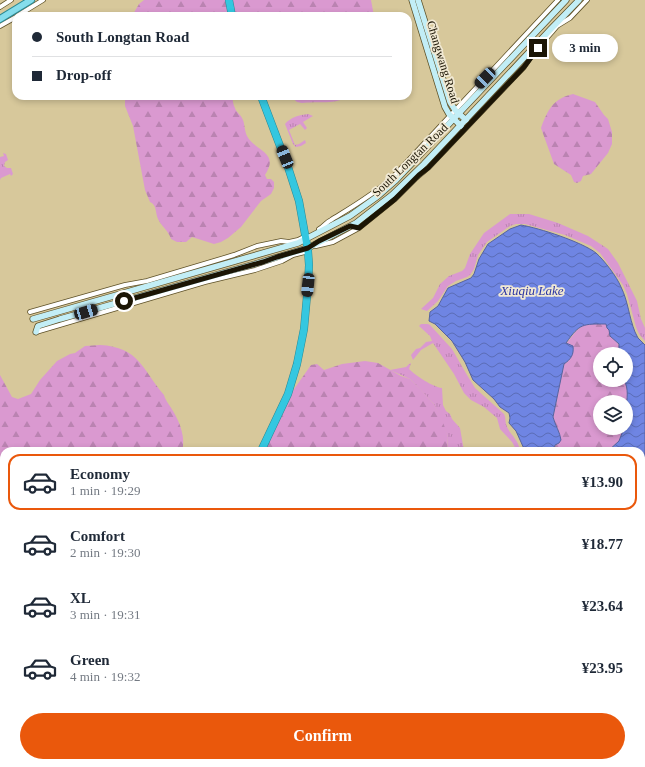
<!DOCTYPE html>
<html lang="en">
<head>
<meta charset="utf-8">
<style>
	body { margin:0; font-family:"Times New Roman",serif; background:#f6f6f7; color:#1f2937; height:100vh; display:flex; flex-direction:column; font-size:15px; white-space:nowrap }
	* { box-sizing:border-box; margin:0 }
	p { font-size:13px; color:#747a83 }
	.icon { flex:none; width:22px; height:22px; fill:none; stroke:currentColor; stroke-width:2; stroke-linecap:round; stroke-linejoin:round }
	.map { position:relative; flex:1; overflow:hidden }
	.drawer { position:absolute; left:0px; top:447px; width:645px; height:320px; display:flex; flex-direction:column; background:#fff; border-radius:12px 12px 0 0; box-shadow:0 2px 6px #0003 }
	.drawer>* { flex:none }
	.banner { position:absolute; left:12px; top:12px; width:400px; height:88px; border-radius:12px; box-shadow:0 2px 6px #0003; display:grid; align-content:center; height:88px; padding:0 20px; background:#fff }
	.tools { position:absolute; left:593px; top:347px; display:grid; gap:8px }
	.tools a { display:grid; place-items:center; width:40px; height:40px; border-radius:50%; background:#fff; box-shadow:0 2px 6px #0003; font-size:20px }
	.end { position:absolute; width:18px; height:18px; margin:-9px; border:5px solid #1b1505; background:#fff; box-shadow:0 0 0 2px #fff }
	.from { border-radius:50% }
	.bubble { position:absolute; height:28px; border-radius:14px; background:#fff; box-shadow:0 2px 6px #0003; font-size:13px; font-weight:800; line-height:28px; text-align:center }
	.car { position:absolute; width:12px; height:24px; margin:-12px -6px; border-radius:5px; box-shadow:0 0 3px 1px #0007; background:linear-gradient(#222 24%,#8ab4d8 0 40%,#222 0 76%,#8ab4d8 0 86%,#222 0) }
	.banner b { display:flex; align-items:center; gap:14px; height:38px; font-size:15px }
	.banner b+b { border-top:1px solid #e0e1e3 }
	.banner i { width:10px; height:10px; background:#1f2937 }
	ul { padding:7px 0 0; list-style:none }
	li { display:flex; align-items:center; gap:12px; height:56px; margin:0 8px 6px; padding:0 12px; border:2px solid transparent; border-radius:12px }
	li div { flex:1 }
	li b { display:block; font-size:15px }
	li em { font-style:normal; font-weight:800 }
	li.on { border-color:#ea580c }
	li>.icon { width:36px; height:36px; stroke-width:1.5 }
	.primary-button { display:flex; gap:8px; margin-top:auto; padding:8px 20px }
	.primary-button a { flex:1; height:46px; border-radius:24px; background:#ea580c; color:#fff; font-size:16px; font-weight:800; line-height:46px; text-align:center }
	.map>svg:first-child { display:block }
	.grass { fill:url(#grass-tufts) }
	.forest { fill:url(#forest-firs) }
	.water { fill:url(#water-waves); stroke:#5663a0 }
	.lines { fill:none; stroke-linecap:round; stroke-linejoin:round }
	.street-casing { stroke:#5e5127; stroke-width:5.5 }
	.secondary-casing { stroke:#5e5127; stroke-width:7 }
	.primary-casing { stroke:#2b8993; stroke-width:8 }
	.highway-casing { stroke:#2b8993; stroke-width:8 }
	.street { stroke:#fff; stroke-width:4 }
	.secondary { stroke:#c2eef6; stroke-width:5.5 }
	.primary { stroke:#85ddec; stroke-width:6 }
	.highway { stroke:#34c7e0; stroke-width:7 }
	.route { stroke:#1b1505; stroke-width:5 }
	.labels { text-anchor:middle; stroke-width:3.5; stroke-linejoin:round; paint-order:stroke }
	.street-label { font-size:12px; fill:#1b1505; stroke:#f1e9d3 }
	.water-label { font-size:13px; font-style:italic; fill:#2c36a3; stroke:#f1e9d3 }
</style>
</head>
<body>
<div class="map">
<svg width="645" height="767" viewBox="0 0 645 767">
	<defs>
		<pattern id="grass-tufts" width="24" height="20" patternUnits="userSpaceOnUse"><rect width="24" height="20" fill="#da99d0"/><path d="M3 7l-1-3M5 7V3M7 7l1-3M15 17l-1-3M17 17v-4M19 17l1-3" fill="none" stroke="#ba83b1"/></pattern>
		<pattern id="forest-firs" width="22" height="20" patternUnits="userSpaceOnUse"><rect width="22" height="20" fill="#da99d0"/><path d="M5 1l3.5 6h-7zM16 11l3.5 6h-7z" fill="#ba83b1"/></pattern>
		<pattern id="water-waves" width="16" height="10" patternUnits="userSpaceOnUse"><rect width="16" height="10" fill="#6f85e3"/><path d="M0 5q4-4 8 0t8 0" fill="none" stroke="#5a6cb6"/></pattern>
	</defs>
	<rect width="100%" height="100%" fill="#d7c89b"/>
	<g class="grass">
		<path d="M 308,114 L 313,116 L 303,122 L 307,128 L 305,130 L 300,124 L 289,130 L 295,145 L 299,144 L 305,140 L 306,143 L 301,146 L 296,147 L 293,144 L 285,124 C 291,117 299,115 308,114 Z"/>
		<polygon points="3,153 6,154 8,160 5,162 4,166 7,168 11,168 13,174 11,176 10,174 1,178 0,180 0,157 4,156"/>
		<polygon points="510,214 529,214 558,223 588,236 608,249 618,263 637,301 641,319 645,328 645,341 639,334 636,327 627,294 623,285 600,253 591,246 565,235 525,224 516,224 510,226 487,242 478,255 474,269 470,275 467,277 456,281 448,286 438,301 427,311 421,309 433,298 440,284 449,276 462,271 465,268 470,254 484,233"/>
		<path d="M 421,324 L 428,324 L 430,325 L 452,349 L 467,375 L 475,388 L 504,414 C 506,418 505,420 506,424 C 508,433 519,439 520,451 L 517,451 L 512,442 L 500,429 L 497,418 L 484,407 L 471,400 L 464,393 L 454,374 L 433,343 L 421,350 L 413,360 L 411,355 L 416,349 L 420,348 L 426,342 L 432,341 L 430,336 L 419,326 Z"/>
		<path d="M 411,363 L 409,369 C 416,376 433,387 442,388 L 443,405 L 446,411 L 450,414 L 452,419 L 460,428 L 464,451 L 447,451 L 448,437 L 434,404 L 410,379 L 390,370 L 406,367 L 409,364 Z"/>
	</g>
	<g class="forest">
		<polygon points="144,0 226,0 229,16 132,16 139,4"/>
		<polygon points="232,0 371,0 374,16 235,16"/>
		<path d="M 573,94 L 595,102 L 604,115 L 608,119 L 612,132 L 612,144 L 608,153 L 591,174 L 583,176 L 581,181 L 577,183 L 574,182 L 571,175 L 554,164 L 541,128 C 548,109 553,99 573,94 Z"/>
		<path d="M 133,96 L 232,96 C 233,100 233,105 235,108 C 236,112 240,114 242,118 C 245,123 244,130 247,136 C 256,152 280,152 265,175 L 267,179 L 271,179 L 274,182 L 274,188 L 271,194 L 261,201 L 241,227 L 228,238 L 221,242 L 214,244 L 192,237 L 186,242 L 177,242 L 171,239 C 168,230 161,226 158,219 C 155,212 157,205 150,202 L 145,190 L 133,126 L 125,106 L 125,97 L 131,99 Z"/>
		<path d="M 290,96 L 349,96 C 337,105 316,101 302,103 L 297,102 Z"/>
		<path d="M 595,323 L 606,324 L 609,330 L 610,336 C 617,342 621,344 619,354 L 600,354 L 600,380 L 624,380 C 628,387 629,399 626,407 L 626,402 L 600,402 L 600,428 L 624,428 L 619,441 L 608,451 L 554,451 L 554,449 L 560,434 L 555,424 L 553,417 L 564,364 C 571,360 571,357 573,350 L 566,344 L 576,331 L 585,324 Z"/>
		<path d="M 100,345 C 139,347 142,369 164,395 C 166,402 170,405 173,411 C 180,422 186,439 182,451 L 4,451 L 4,470 L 0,468 L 0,375 L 12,397 L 18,399 L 31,394 L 40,380 L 57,361 L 70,354 L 75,353 L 85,346 Z"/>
		<polygon points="365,361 378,363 401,376 410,379 419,388 434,404 444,425 448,437 447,451 264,451 284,411 292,392 311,365 317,364 324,370 342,364"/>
		<polygon points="4,484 4,674 0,675 0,486"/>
		<polygon points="113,763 232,763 231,767 109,767"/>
		<polygon points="271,763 414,763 411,767 273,767"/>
	</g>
	<path class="water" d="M 521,225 C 539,228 582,242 596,253 C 604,260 617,277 621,287 C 628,301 629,317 635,332 L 638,338 L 645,345 L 645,531 L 641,530 L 641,451 L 608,451 L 619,441 L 624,428 L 626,428 C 626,422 625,415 626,408 C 627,399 629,389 624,380 L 626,380 L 626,354 L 619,354 L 619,344 L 610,336 L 609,330 L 607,328 L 606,324 C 583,324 580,323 566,343 L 573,346 C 574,355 571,359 564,364 L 553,417 C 555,425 560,432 561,440 L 559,443 L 555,445 L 554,451 L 525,451 L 516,431 L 509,423 L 510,418 L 509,413 L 500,407 L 494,399 L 473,380 L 465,362 L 452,341 L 435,324 L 429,321 L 430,312 L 438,306 L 448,288 L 471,278 L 474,274 L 479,259 L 488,244 L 510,229 Z"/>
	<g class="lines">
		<g class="street-casing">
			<g id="street">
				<polyline points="0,7 11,0"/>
				<polyline points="17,16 43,0"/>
				<polyline points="0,26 16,17"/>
				<path d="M 319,229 C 324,227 326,222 331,220 C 352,207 373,195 392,178 L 558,0"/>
				<polyline points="316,246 333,242 359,228 395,199 415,179 428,168 524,67 535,51 552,32 557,26 570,18 587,0"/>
				<polyline points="30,312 125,285 147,281 234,255 257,246 281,241 289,242 298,240 306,236"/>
				<polyline points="36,332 205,282 255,270 282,261 293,255 309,251"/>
				<polyline points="0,679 4,678"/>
				<polyline points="641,690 643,682 645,678"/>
				<polyline points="641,735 645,735"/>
				<polyline points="505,763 508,767"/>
				<polyline points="34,767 42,763"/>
			</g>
		</g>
		<g class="secondary-casing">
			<g id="secondary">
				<polyline points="412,0 445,107 449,114 461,126"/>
				<polyline points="418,0 450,102 455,110 466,120"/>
				<polyline points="33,319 298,243 350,216 378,196 395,181 566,0"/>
				<polyline points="36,332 38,326 60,319 255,264 308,248 356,223 392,195 424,164 550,30 579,0"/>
			</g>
		</g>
		<g class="primary-casing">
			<polyline id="primary" points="0,19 31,0"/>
		</g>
		<g class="highway-casing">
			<g id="highway">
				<polyline points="229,0 232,16"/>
				<polyline points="261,451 288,394 297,364 304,329 308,285 309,265 308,251 299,201 288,167 261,96"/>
				<polyline points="268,763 271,767"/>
			</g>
		</g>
		<use href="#street" class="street"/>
		<use href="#secondary" class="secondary"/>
		<use href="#primary" class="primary"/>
		<use href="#highway" class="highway"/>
	</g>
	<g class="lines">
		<polyline class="route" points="124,301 263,262 277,257 308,248 319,241 350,226 359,228 395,199 419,175 428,168 524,67 538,48"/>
	</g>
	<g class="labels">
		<g class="street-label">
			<text transform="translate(443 62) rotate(73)" y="4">Changwang Road</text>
			<text transform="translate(410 160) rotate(-44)" y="4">South Longtan Road</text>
		</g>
		<g class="water-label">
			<text x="532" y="295">Xiuqiu Lake</text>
		</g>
	</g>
</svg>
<div class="tools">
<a><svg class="icon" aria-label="locate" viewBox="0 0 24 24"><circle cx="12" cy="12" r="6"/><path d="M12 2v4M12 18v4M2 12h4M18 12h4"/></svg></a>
<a><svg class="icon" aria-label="layers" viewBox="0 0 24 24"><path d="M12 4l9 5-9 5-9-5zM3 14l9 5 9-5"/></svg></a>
</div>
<i class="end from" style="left:124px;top:301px"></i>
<i class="end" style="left:538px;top:48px"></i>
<div class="bubble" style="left:552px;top:34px;width:66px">3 min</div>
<i class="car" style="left:485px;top:78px;rotate:224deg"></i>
<i class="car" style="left:285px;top:157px;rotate:338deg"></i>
<i class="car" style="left:308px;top:285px;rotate:186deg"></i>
<i class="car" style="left:86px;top:312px;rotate:74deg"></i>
<div class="banner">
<b><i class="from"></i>South Longtan Road</b>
<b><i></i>Drop-off</b>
</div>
<section class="drawer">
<ul>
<li class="on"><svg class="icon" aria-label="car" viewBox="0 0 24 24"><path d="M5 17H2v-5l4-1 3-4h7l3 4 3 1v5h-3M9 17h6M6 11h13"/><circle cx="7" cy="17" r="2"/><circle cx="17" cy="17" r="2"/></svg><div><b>Economy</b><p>1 min · 19:29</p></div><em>¥13.90</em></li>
<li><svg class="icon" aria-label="car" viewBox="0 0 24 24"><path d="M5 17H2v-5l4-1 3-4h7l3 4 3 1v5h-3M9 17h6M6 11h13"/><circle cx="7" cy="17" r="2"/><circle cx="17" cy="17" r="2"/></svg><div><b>Comfort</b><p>2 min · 19:30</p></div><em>¥18.77</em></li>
<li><svg class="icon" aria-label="car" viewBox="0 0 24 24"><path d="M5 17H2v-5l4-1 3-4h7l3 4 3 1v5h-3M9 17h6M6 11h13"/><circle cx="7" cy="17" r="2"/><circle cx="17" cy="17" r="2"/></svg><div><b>XL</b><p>3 min · 19:31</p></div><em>¥23.64</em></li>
<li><svg class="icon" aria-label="car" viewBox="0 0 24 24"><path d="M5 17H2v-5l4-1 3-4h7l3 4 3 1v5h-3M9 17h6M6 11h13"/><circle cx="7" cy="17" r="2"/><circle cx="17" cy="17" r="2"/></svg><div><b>Green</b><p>4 min · 19:32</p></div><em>¥23.95</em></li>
</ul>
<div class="primary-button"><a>Confirm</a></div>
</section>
</div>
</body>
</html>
